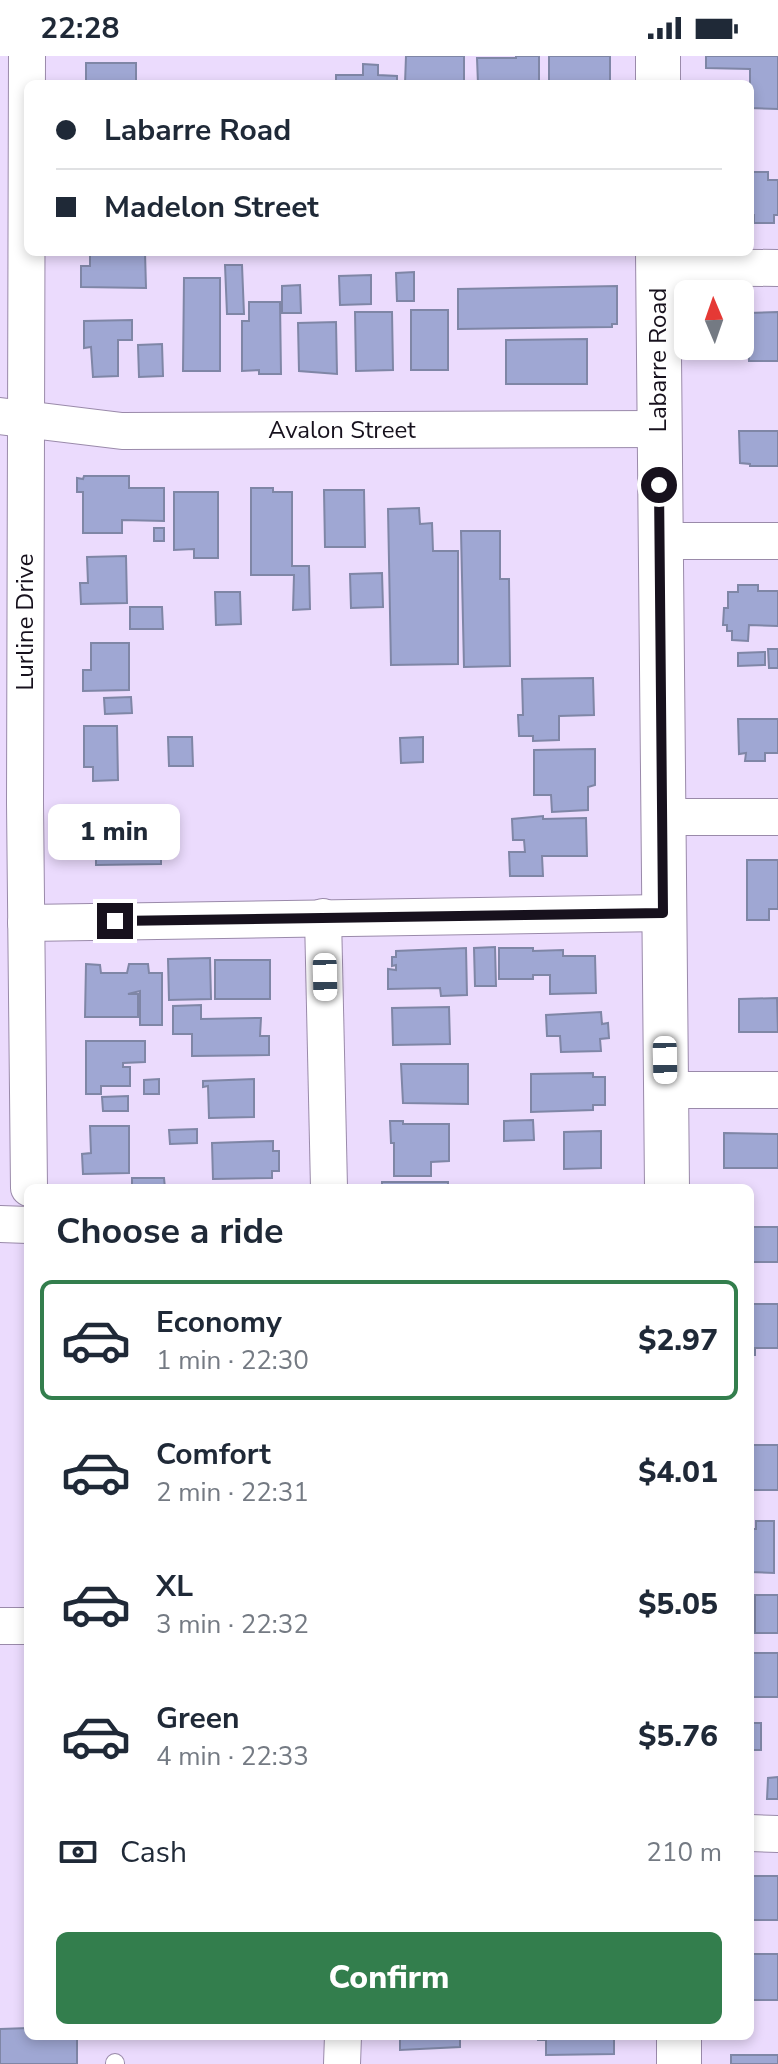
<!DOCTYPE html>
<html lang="en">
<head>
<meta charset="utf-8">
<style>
	body { margin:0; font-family:"Nunito Sans",sans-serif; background:#f2f2f3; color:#1f2937; height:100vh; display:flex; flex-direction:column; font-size:30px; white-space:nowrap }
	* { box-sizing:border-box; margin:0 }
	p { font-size:26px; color:#747a83 }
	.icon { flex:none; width:44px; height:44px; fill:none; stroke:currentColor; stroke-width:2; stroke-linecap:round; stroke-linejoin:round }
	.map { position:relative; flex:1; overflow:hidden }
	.drawer { position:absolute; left:24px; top:1128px; width:730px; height:856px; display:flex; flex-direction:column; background:#fff; border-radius:12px; box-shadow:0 4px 12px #0003 }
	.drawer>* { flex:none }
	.banner { position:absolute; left:24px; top:24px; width:730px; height:176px; border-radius:12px; box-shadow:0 4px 12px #0003; display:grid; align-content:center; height:176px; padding:0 32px; background:#fff }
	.needle { width:52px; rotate:358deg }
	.tools { position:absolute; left:674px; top:224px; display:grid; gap:16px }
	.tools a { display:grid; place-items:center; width:80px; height:80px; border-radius:12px; background:#fff; box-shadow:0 4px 12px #0003; font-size:40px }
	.end { position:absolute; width:36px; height:36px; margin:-18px; border:10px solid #17111d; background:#fff; box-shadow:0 0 0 4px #fff }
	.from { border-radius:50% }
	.bubble { position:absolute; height:56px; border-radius:12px; background:#fff; box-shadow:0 4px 12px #0003; font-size:26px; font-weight:800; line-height:56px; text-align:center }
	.car { position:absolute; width:24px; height:48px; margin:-24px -12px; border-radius:10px; box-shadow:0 0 6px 2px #0007; background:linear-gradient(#fff 24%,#345 0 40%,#fff 0 76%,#345 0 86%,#fff 0) }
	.banner b { display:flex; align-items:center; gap:28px; height:76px; font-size:30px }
	.banner b+b { border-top:2px solid #e0e1e3 }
	.banner i { width:20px; height:20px; background:#1f2937 }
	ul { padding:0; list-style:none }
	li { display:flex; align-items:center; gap:24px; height:120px; margin:0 16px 12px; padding:0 16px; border:4px solid transparent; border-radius:12px }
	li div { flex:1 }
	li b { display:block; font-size:30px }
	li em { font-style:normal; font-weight:800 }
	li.active { border-color:#337e4d }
	li>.icon { width:72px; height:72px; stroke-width:1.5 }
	h2 { padding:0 32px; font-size:36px; line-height:96px }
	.pay { display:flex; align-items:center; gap:20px; height:88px; padding:0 32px; font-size:30px }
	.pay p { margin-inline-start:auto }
	.action { display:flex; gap:16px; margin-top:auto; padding:16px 32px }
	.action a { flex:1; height:92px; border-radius:12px; background:#337e4d; color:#fff; font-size:32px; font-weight:800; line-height:92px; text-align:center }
	.status { display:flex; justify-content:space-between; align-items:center; height:56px; padding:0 40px; background:#fff; direction:ltr }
	.status svg { height:22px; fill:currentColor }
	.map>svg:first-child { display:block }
	.building { fill:#9fa7d3; stroke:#7f86a6; stroke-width:2 }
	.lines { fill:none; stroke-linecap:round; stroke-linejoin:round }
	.service-casing { stroke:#9a8aaa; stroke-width:20 }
	.minor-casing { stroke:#9a8aaa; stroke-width:38 }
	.tertiary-casing { stroke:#9a8aaa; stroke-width:46 }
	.service { stroke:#fff; stroke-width:18 }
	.minor { stroke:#fff; stroke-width:36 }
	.tertiary { stroke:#fff; stroke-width:44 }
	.route { stroke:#17111d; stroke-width:10 }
	.labels { text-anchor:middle; stroke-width:8; stroke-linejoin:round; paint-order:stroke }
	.street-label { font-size:24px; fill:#17111d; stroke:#fff }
</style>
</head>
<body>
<div class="status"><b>22:28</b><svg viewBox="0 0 49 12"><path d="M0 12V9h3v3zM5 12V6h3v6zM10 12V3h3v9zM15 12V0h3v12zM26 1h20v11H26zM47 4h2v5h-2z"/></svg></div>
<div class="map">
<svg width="778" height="2008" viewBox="0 0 778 2008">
	<rect width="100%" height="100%" fill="#ebdbfd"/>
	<g class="building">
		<polygon points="406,0 464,0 464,28 405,28"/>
		<polygon points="516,0 539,0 539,28 478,28 477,2 516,2"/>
		<rect x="549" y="0" width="61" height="28"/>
		<polygon points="706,0 778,0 778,53 750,52 750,13 706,12"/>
		<rect x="86" y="7" width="50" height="21"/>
		<polygon points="363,8 378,9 378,19 397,20 397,28 336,28 336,19 363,19"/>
		<polygon points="750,113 751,116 768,116 768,124 778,124 778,159 774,159 774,167 754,167 754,159 750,159"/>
		<polygon points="90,196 145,196 146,232 81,231 81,210 90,210"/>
		<polygon points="507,196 591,196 507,198"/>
		<polygon points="225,209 242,209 244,258 227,258"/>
		<polygon points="414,216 414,245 397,245 396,217"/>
		<polygon points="371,219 371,248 340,249 339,220"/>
		<polygon points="184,222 220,222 220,315 183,315"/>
		<polygon points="300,229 301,257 282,257 282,230"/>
		<polygon points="617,230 617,268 612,268 612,271 458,273 458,233"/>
		<polygon points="249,246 280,246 281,318 259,318 259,314 242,315 242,265 249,265"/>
		<rect x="411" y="254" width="37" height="60"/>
		<polygon points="355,256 392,256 393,314 356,315"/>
		<polygon points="778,256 778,305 749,305 748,257"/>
		<polygon points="132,264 132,284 118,284 118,320 93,321 91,291 84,292 84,265"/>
		<polygon points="336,266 337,318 299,315 298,267"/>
		<polygon points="587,283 587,328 506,328 506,284"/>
		<polygon points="162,288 163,320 139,321 138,289"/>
		<polygon points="739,375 778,375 778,410 750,410 750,408 740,407"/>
		<polygon points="84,420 129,420 129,432 164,432 164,465 122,464 122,477 83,477 83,436 77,436 77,422 83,423"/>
		<polygon points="251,432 273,432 273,436 292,436 292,510 309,510 310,553 293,554 294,519 251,519"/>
		<polygon points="324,434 364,434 365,491 325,491"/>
		<polygon points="174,436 218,436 218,502 194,502 194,493 174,494"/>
		<polygon points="419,452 420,468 432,467 433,495 458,495 458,608 391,609 388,453"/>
		<rect x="154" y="472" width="10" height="13"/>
		<polygon points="461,475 500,475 500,523 509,523 510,610 464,611"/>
		<polygon points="126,500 127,547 81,548 80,527 88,527 87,501"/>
		<polygon points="382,517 383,551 351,552 350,518"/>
		<polygon points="738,529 758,529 758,535 778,535 778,570 749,569 748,585 732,584 732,575 727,575 727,569 723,569 724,552 728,552 728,536 738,536"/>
		<polygon points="215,536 240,536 241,568 216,569"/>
		<polygon points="130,551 162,551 163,573 130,573"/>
		<polygon points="91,587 129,587 129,634 83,635 83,614 91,614"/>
		<polygon points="768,593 778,593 778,612 769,612"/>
		<polygon points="765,596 765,609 738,610 738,597"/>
		<polygon points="593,622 594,659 559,660 559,684 533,685 533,680 519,680 518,659 523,659 522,623"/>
		<polygon points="131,641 132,657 105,658 104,642"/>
		<polygon points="738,663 778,663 778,697 765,697 765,705 745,705 746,697 739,698"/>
		<polygon points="84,670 117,670 118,724 93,725 93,711 84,711"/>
		<polygon points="168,681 192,681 193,710 169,710"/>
		<polygon points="423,681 423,706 401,707 400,682"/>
		<polygon points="595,693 595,729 588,731 588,754 552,756 551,739 534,739 534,694"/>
		<polygon points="143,753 143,780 161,780 161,808 96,809 96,795 88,795 87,754"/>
		<polygon points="543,760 543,763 586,762 587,800 542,800 543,820 510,820 509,796 525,796 524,784 513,784 512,763"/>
		<polygon points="747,804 778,804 778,853 769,853 769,864 747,864"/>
		<polygon points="495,891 496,930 475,930 474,892"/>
		<polygon points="466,892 467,939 441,940 440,932 388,933 388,913 396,914 396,909 392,910 392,901 396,901 396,895"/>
		<polygon points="499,892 533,892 533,895 563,894 563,900 595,900 596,937 550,938 550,919 533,919 533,923 499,923"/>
		<polygon points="210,902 211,943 169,944 168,903"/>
		<rect x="215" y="904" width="55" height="39"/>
		<polygon points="86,908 100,909 101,917 127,917 129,908 148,908 149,917 162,917 162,969 140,969 140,935 128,938 138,938 138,961 85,961"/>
		<polygon points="777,942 778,976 739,976 739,943"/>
		<polygon points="201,949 201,963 261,962 260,980 269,980 269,999 192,1000 192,978 173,978 173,950"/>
		<polygon points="449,951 450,988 393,989 392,952"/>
		<polygon points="601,956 602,968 608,967 609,982 600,983 601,995 561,996 560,980 547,980 546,959"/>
		<polygon points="86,985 145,985 145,1006 123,1007 123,1011 130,1011 130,1030 101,1030 101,1038 86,1038"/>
		<polygon points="401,1008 468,1008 468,1048 403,1047"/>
		<polygon points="593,1017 593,1021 605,1021 605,1049 593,1049 593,1054 531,1056 531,1018"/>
		<polygon points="159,1023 159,1038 144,1038 144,1024"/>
		<polygon points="254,1023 254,1061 209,1062 208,1030 203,1031 203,1025"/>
		<polygon points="128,1040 128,1055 103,1055 102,1041"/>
		<polygon points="533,1064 534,1084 504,1085 504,1065"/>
		<polygon points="390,1065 403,1065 403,1068 449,1068 449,1105 431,1106 431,1120 394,1120 394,1087 391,1087"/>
		<polygon points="90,1070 129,1070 129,1117 83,1118 82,1098 91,1097"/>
		<polygon points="197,1073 197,1087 170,1088 169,1074"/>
		<polygon points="601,1075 601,1112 564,1113 564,1076"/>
		<polygon points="724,1077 778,1078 778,1112 724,1112"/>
		<polygon points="273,1085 273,1095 279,1095 279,1115 272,1115 272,1122 213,1123 212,1087"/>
		<polygon points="132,1122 164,1122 165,1132 132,1132"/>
		<rect x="382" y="1126" width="66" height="6"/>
		<rect x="750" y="1171" width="28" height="35"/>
		<polygon points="750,1248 778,1248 778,1292 755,1292 755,1299 750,1299"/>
		<rect x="750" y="1389" width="28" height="45"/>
		<polygon points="756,1465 774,1465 774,1517 750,1516 750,1473 756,1473"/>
		<rect x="755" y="1539" width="23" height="38"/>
		<rect x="750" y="1597" width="28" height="44"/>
		<rect x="750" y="1667" width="11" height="27"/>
		<polygon points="778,1721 778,1743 767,1743 768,1722"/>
		<rect x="750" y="1820" width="28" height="44"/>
		<rect x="750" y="1898" width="28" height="46"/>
		<polygon points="28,1972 28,1980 77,1980 77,2008 0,2008 0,1973"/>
		<polygon points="400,1980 460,1980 460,1991 400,1994"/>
		<polygon points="538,1980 618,1980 614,1980 614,1998 546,1999 546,1984 538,1984"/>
		<rect x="731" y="1999" width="47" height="9"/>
	</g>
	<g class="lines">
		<g class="service-casing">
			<polyline id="service" points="115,2007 115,2008"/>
		</g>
		<g class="minor-casing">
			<g id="minor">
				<polyline points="27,0 25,747 29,1132"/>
				<polyline points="658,211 778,212"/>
				<polyline points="0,360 122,375 659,373"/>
				<polyline points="660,485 778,485"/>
				<polyline points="663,761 778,761"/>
				<polyline points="323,861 329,1132"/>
				<polyline points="26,867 663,857"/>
				<polyline points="665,1034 778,1034"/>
				<polyline points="0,1168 28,1169"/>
				<polyline points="0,1570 28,1570"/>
				<polyline points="750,1777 778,1778"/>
				<polyline points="342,2008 343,1980"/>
			</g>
		</g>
		<g class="tertiary-casing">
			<g id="tertiary">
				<polyline points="658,0 658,28"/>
				<polyline points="658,196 667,1132"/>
				<polyline points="679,1980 679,2008"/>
			</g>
		</g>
		<use href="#service" class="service"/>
		<use href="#minor" class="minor"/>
		<use href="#tertiary" class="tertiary"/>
	</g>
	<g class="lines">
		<polyline class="route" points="115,865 663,857 659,429"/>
	</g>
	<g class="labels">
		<g class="street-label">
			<text transform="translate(658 304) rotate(-90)" y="8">Labarre Road</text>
			<text x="342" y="382">Avalon Street</text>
			<text transform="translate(25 566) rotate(-90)" y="8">Lurline Drive</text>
		</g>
	</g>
</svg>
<div class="tools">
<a><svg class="needle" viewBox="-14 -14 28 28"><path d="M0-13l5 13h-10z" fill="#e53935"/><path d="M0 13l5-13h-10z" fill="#747a83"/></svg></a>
</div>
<i class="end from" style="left:659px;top:429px"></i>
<i class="end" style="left:115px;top:865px"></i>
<div class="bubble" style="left:48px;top:748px;width:132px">1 min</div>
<i class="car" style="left:325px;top:921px;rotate:179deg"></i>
<i class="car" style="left:665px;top:1004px;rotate:179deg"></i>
<div class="banner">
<b><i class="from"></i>Labarre Road</b>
<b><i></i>Madelon Street</b>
</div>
<section class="drawer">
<h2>Choose a ride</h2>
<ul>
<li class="active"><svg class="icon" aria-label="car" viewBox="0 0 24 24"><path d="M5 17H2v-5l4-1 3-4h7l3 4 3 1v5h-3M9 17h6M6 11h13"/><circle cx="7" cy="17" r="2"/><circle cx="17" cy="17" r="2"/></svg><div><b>Economy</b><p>1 min · 22:30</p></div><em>$2.97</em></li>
<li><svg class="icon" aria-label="car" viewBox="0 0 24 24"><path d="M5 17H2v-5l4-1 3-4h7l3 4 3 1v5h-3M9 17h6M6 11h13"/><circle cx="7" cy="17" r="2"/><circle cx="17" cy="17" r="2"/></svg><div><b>Comfort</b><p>2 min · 22:31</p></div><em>$4.01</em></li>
<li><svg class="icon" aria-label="car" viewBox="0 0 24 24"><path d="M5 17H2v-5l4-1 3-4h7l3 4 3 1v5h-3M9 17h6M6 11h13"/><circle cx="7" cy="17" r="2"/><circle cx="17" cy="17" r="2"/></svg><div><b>XL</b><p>3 min · 22:32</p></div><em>$5.05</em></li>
<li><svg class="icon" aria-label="car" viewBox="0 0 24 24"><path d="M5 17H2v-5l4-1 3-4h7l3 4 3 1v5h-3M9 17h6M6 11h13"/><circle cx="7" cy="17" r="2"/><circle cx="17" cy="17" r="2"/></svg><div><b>Green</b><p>4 min · 22:33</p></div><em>$5.76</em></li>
</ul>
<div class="pay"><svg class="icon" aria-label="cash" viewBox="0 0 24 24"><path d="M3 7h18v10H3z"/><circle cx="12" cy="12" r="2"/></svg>Cash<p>210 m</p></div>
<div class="action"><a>Confirm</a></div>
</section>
</div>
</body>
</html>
